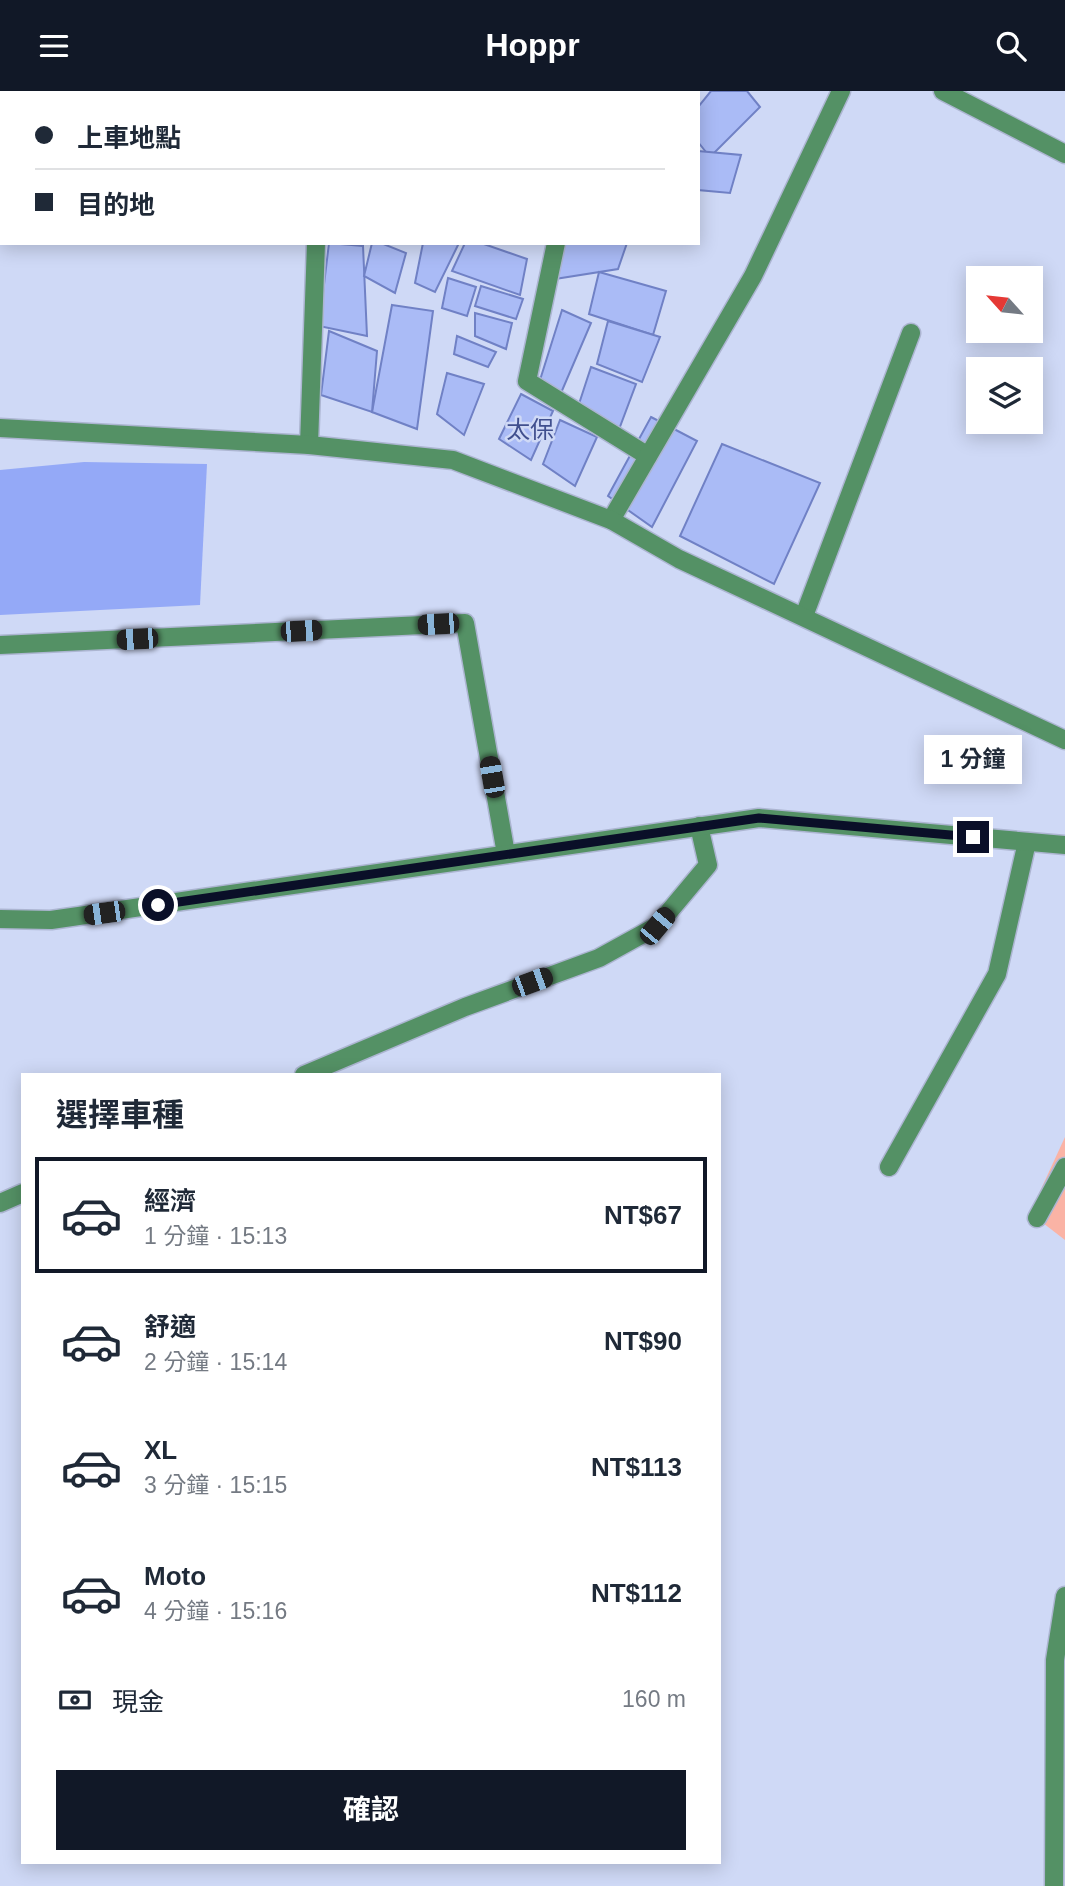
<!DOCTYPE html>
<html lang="zh-TW">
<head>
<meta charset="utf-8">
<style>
	body { margin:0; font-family:Helvetica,"Noto Sans TC",sans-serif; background:#f6f6f7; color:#1f2937; height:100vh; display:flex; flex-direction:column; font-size:26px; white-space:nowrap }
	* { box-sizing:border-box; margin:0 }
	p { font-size:23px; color:#747a83 }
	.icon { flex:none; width:38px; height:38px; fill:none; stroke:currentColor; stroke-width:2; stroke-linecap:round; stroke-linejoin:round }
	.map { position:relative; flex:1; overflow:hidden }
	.side { position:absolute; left:21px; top:982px; width:700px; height:791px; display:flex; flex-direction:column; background:#fff; border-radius:0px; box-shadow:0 4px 18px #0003 }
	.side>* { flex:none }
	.top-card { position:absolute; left:0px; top:0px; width:700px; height:154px; box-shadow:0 4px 18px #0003; display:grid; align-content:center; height:154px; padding:0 35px; background:#fff }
	.needle { width:46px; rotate:297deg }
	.fabs { position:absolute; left:966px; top:175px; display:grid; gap:14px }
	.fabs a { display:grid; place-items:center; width:77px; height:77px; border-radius:0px; background:#fff; box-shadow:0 4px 18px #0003; font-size:35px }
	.end { position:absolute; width:32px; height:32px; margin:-16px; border:9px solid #0a0f28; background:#fff; box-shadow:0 0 0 4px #fff }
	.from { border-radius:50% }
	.bubble { position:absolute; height:49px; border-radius:0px; background:#fff; box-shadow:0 4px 18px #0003; font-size:23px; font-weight:700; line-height:49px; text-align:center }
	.car { position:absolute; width:21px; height:42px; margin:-21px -10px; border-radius:9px; box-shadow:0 0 5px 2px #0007; background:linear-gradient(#222 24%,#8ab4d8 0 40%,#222 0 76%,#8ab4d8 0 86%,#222 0) }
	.top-card b { display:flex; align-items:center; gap:24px; height:66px; font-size:26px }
	.top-card b+b { border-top:2px solid #e0e1e3 }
	.top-card i { width:18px; height:18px; background:#1f2937 }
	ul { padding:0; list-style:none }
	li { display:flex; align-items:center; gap:21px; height:116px; margin:0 14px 10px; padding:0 21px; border:4px solid transparent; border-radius:0px }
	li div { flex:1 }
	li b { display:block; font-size:26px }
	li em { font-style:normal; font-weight:700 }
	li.active { border-color:#111827 }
	li>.icon { width:63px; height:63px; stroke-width:1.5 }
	h2 { padding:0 35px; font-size:32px; line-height:84px }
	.pay { display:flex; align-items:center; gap:18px; height:77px; padding:0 35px; font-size:26px }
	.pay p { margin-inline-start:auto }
	.primary-button { display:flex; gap:14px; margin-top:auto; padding:14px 35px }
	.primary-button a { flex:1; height:80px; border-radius:0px; background:#111827; color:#fff; font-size:28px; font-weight:700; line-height:80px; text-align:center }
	header { display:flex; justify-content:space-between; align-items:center; height:91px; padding:0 35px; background:#111827; color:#fff; font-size:32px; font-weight:700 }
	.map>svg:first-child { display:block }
	.green { fill:#fab3a5 }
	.water { fill:#94a9f7 }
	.building { fill:#aabbf6; stroke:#7081c5; stroke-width:2 }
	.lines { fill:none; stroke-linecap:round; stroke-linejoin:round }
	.service-casing { stroke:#acb5d1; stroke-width:21 }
	.minor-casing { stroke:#acb5d1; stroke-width:21 }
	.tertiary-casing { stroke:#acb5d1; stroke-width:21 }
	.service { stroke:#549165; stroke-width:18 }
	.minor { stroke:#549165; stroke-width:18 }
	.tertiary { stroke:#549165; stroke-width:18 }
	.route { stroke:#0a0f28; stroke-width:9 }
	.labels { text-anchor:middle; stroke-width:5; stroke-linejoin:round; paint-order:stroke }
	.quarter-label { font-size:24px; fill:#404f8e; stroke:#cfd9f6 }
</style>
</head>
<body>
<header><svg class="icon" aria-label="menu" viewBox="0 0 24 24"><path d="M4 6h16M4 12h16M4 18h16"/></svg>Hoppr<svg class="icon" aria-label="search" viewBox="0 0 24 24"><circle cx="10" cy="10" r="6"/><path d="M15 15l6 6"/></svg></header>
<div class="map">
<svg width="1065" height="1795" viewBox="0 0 1065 1795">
	<rect width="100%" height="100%" fill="#cfd9f6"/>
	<polygon class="green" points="1065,1046 1065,1149 1030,1122"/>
	<polygon class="water" points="84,371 207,373 200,514 0,524 0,379"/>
	<g class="building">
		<polygon points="711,0 747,0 760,16 710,66 698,51 698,16"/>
		<polygon points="698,60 741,64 730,102 698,99"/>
		<polygon points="329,152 363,155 367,245 319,235"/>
		<polygon points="372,152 381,152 406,162 395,202 364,185"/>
		<polygon points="423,152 459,152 435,201 415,192"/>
		<polygon points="465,152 481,152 527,168 520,204 452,180"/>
		<polygon points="561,152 627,152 618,178 555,188"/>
		<polygon points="599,181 666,200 653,244 589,223"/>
		<polygon points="448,187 476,196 467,225 442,217"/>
		<polygon points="481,195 523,208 516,228 475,215"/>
		<polygon points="392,214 433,220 417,338 372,321"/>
		<polygon points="562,219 591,232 561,302 540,289"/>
		<polygon points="475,222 512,232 506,258 475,245"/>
		<polygon points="608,230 660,246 642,291 597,273"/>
		<polygon points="329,240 377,260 372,321 321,304"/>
		<polygon points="457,245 496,261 488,276 454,263"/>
		<polygon points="591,276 636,293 618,341 578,316"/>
		<polygon points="447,282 484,293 464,344 437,323"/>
		<polygon points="521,303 553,320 531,369 499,348"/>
		<polygon points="651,326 697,350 652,436 608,405"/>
		<polygon points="560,329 597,346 575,395 543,373"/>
		<polygon points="722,353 820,392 774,493 680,445"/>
	</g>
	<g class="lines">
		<g class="service-casing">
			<g id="service">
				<polyline points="943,0 1065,63"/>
				<polyline points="582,2 582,0"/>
				<polyline points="556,152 527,290 648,365"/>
				<polyline points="309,354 316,152"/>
				<polyline points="611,429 753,185 841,0"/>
				<polyline points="804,525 911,242"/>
				<polyline points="0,554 465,532 506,763"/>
				<polyline points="304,984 465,916 599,867 657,835 708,774 699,735"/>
				<polyline points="889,1076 997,883 1027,751"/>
				<polyline points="0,1112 23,1102"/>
				<polyline points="1054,1795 1055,1569 1065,1505"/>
			</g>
		</g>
		<g class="minor-casing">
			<g id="minor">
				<polyline points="0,337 309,354 453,369 611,429 679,468 1065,649"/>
				<polyline points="1037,1127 1065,1076"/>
			</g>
		</g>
		<g class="tertiary-casing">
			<polyline id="tertiary" points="0,828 51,829 759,727 1065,754"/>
		</g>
		<use href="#service" class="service"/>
		<use href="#minor" class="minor"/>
		<use href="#tertiary" class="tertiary"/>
	</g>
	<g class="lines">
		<polyline class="route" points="158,814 759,727 973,746"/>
	</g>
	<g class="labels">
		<g class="quarter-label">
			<text x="530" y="347">太保</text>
		</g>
	</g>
</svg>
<div class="fabs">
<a><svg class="needle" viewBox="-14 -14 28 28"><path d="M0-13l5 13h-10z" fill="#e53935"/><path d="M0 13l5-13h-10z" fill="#747a83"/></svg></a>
<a><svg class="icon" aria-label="layers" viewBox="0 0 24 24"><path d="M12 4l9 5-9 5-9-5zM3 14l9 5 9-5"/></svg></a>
</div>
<i class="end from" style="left:158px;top:814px"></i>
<i class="end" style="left:973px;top:746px"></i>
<div class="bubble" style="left:924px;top:644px;width:98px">1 分鐘</div>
<i class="car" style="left:438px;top:533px;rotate:267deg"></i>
<i class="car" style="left:301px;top:540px;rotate:87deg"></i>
<i class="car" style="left:137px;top:548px;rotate:267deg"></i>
<i class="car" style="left:492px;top:686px;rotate:350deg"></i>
<i class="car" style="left:104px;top:822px;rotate:262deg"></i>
<i class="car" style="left:657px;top:835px;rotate:40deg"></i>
<i class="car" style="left:532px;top:891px;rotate:70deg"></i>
<div class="top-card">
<b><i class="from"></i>上車地點</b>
<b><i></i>目的地</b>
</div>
<section class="side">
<h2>選擇車種</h2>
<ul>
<li class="active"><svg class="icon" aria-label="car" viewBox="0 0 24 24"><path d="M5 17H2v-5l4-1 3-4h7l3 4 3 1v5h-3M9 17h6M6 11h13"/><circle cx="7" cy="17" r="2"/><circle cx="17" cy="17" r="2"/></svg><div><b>經濟</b><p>1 分鐘 · 15:13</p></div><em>NT$67</em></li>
<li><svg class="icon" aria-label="car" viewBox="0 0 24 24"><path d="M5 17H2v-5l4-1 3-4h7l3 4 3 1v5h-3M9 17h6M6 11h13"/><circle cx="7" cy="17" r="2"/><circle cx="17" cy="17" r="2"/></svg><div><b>舒適</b><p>2 分鐘 · 15:14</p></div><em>NT$90</em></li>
<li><svg class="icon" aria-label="car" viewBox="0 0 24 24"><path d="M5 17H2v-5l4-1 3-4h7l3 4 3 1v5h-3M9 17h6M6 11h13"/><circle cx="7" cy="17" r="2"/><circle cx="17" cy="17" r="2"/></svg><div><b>XL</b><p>3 分鐘 · 15:15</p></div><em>NT$113</em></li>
<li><svg class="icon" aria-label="car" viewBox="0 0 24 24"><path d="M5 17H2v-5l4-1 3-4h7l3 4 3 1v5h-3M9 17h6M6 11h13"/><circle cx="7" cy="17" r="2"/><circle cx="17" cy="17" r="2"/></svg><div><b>Moto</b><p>4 分鐘 · 15:16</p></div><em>NT$112</em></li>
</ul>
<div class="pay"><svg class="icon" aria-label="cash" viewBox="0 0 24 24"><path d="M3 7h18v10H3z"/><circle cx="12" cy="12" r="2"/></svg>現金<p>160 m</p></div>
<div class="primary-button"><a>確認</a></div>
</section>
</div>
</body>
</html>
